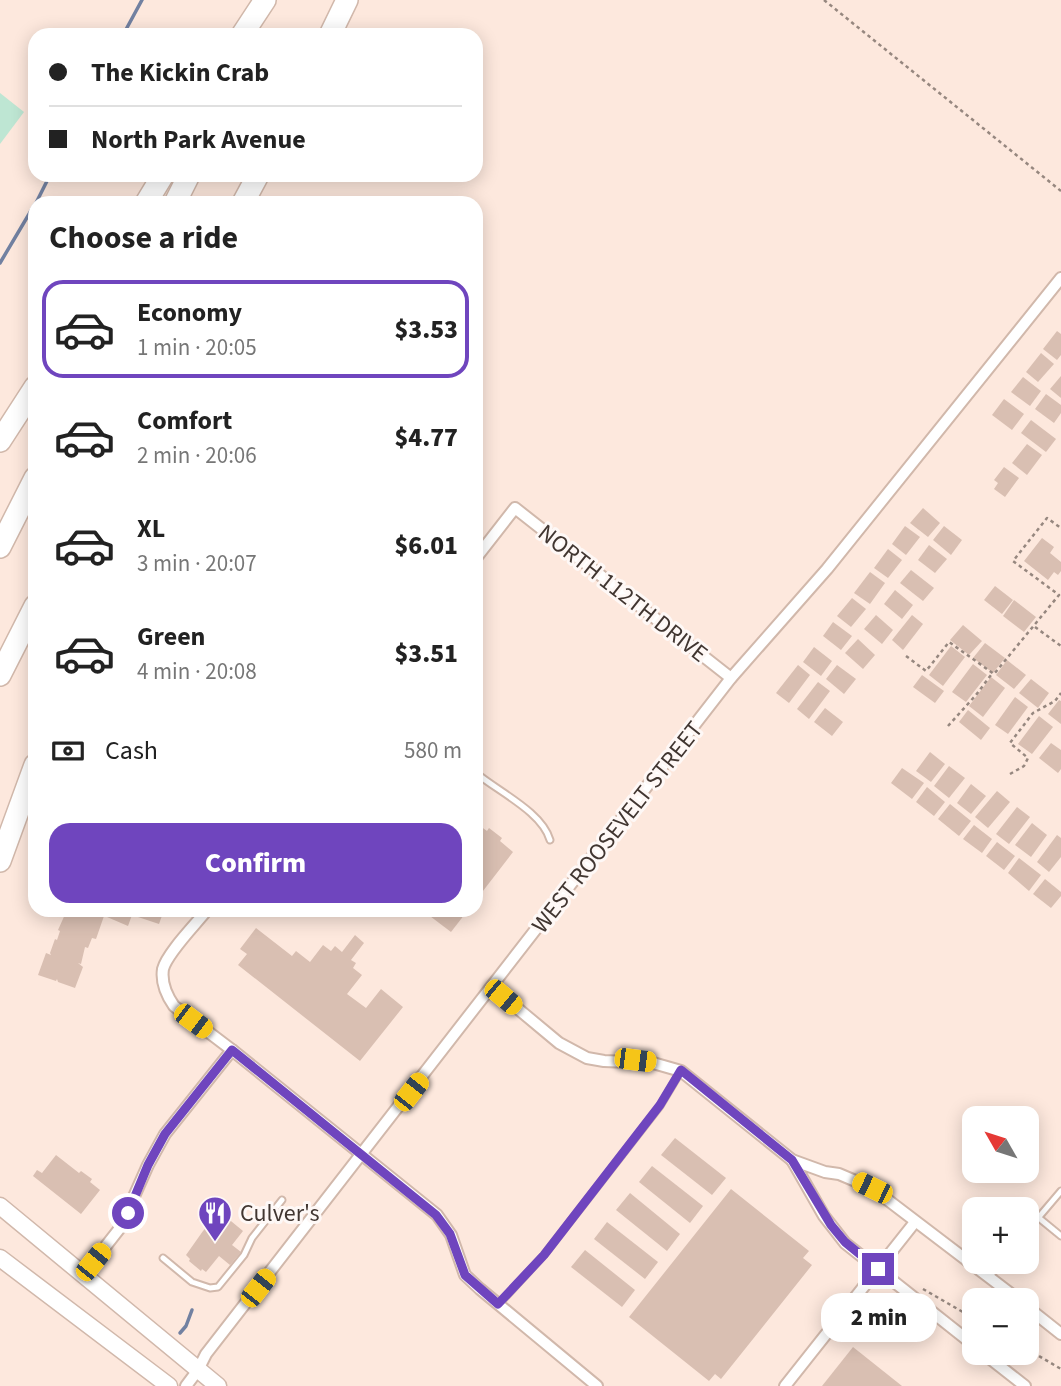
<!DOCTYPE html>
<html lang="en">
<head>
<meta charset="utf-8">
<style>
	body { margin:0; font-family:"Source Sans 3",sans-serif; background:#f6f6f6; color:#222; height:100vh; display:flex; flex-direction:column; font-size:26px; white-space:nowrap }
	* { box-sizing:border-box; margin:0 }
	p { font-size:23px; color:#767676 }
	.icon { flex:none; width:38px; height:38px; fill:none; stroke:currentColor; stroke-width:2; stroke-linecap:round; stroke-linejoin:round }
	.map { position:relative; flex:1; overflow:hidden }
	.sheet { position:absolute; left:28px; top:196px; width:455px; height:721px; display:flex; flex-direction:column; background:#fff; border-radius:21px; box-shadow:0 4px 18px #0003 }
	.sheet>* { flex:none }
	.banner { position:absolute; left:28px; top:28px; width:455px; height:154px; border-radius:21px; box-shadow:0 4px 18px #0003; display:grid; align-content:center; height:154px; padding:0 21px; background:#fff }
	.needle { width:46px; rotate:309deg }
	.tools { position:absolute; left:962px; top:1106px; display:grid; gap:14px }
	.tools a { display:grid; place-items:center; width:77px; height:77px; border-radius:14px; background:#fff; box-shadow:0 4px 18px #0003; font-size:35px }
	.end { position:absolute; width:32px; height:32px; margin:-16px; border:9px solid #6f45be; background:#fff; box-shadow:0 0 0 4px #fff }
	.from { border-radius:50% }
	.bubble { position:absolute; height:49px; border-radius:21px; background:#fff; box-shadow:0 4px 18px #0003; font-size:23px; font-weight:800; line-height:49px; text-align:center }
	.car { position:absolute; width:21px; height:42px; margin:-21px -10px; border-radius:9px; box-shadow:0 0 5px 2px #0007; background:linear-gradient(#f5c518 24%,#345 0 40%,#f5c518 0 76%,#345 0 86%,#f5c518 0) }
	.banner b { display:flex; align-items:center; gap:24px; height:66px; font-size:26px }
	.banner b+b { border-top:2px solid #e0e0e0 }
	.banner i { width:18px; height:18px; background:#222 }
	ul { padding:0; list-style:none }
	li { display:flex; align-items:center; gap:21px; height:98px; margin:0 14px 10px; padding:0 7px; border:4px solid transparent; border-radius:21px }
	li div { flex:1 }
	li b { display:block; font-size:26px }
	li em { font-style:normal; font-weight:800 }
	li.current { border-color:#6f45be }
	li>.icon { width:63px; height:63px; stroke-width:1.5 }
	h2 { padding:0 21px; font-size:32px; line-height:84px }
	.pay { display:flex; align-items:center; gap:18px; height:77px; padding:0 21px; font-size:26px }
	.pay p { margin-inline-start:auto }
	.action { display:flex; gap:14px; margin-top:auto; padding:14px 21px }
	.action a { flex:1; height:80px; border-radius:21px; background:#6f45be; color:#fff; font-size:28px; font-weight:800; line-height:80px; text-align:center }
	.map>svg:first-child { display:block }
	.green { fill:#bee6d3 }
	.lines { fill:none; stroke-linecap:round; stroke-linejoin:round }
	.stream { stroke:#7281a1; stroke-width:3.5 }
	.building { fill:#d9bfb2 }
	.service-casing { stroke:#d1b8ab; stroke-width:9 }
	.minor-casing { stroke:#d1b8ab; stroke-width:14 }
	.secondary-casing { stroke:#d1b8ab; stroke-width:19 }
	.motorway-casing { stroke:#d1b8ab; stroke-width:24 }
	.path { stroke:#96877f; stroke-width:2.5; stroke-dasharray:3.5 3.5; stroke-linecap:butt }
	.service { stroke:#fff; stroke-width:5 }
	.minor { stroke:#fff; stroke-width:10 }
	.secondary { stroke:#fff; stroke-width:16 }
	.motorway { stroke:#fff; stroke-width:21 }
	.route { stroke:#6f45be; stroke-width:9 }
	.labels { text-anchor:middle; stroke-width:6; stroke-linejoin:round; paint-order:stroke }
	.street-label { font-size:24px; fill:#413631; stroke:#fef8f6 }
	.poi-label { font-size:24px; fill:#413631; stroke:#fef8f6; text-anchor:start }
</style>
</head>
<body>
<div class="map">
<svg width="1061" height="1386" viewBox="0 0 1061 1386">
	<rect width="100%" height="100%" fill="#fde8dd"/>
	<polygon class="green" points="0,93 24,112 0,144"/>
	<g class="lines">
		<g class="stream">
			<polyline points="123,35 142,0"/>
			<polyline points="36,203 50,175"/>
			<polyline points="0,263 35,204"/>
			<polyline points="180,1333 186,1326 192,1310"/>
		</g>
	</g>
	<g class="building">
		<polygon points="1057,331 1061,334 1061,355 1057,360 1043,349"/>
		<polygon points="1041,353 1054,364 1038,382 1026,372"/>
		<polygon points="1061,376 1061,398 1050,389"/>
		<polygon points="1023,377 1041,391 1030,406 1011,392"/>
		<polygon points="1046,394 1061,405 1061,413 1054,423 1035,409"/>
		<polygon points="1004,399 1024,414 1012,430 992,415"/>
		<polygon points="1031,420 1056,439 1046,452 1021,433"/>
		<polygon points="1027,444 1042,455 1027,475 1012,463"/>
		<polygon points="1004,467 1019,478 1005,497 994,489 998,483 994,480"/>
		<polygon points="923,508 940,523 928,537 910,523"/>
		<polygon points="905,526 920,537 906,555 892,544"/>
		<polygon points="944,526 962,540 951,555 933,540"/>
		<polygon points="1042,538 1054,547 1050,553 1061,562 1061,571 1058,575 1054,572 1048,580 1024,561"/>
		<polygon points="929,545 947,559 935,573 918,560"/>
		<polygon points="888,549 902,560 888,578 874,568"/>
		<polygon points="911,570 934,588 923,601 900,583"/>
		<polygon points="870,572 885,583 870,604 854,593"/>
		<polygon points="995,586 1013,600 1002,614 984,600"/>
		<polygon points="895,590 913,605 902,619 884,604"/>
		<polygon points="852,598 866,609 851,627 837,616"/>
		<polygon points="1014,600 1036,617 1024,632 1003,616"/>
		<polygon points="876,615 893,630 882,644 864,629"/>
		<polygon points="912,615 923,624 903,650 892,640"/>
		<polygon points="833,622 852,636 841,650 823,636"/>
		<polygon points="963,625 982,641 969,655 950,640"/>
		<polygon points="858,639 875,655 863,669 845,653"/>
		<polygon points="985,643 1005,658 993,673 973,658"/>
		<polygon points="951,646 965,657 943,686 929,675"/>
		<polygon points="814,647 832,661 821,676 803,662"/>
		<polygon points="1007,660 1026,675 1014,689 996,675"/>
		<polygon points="973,664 987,675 966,702 952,692"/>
		<polygon points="798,665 810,675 789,703 776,693"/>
		<polygon points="837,665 856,679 844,694 826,679"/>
		<polygon points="922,675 944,691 935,703 913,687"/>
		<polygon points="991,677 1005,688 983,717 969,706"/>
		<polygon points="1031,679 1049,693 1038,708 1019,693"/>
		<polygon points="818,682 830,691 809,719 797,709"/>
		<polygon points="1015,697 1028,707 1008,734 995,725"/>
		<polygon points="1059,700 1061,701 1061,724 1048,714"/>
		<polygon points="825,708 843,722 832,736 814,722"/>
		<polygon points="968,710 990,728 981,740 959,722"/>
		<polygon points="1039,716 1053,727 1032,754 1018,744"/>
		<polygon points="1051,743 1061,750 1061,769 1058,773 1039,758"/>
		<polygon points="930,752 945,764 931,782 916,771"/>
		<polygon points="949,766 965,778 949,798 934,786"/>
		<polygon points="902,768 924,783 912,799 891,783"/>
		<polygon points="971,784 986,796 971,814 957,803"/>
		<polygon points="927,787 945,802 934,816 916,802"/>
		<polygon points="997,791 1010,802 988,828 975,817"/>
		<polygon points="950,804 971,821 959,836 938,819"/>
		<polygon points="1017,807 1030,817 1009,844 996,834"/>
		<polygon points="476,823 487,831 489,828 502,838 500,841 513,852 476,900"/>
		<polygon points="1032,823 1047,835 1031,857 1015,845"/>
		<polygon points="974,825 992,839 982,853 963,839"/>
		<polygon points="1057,835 1061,838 1061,857 1049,872 1037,862"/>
		<polygon points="997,842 1015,856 1004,870 986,856"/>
		<polygon points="1019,858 1041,875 1029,891 1008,873"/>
		<polygon points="1045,879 1061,892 1061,896 1051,908 1033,894"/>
		<polygon points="67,910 164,910 159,924 132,915 128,926 107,917 109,913 103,911 101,915 104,916 96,939 92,938 88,948 85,947 81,964 78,963 83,967 75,988 58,982 57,979 56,981 38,975 46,953 51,955 50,953 55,939 57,940 60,931 58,930"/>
		<polygon points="422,910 468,910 451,932"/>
		<polygon points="256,928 292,956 296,951 310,962 323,945 331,951 335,946 342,952 355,935 364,943 351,960 356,963 353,968 362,975 347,994 366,1008 381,989 403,1007 360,1061 238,965 247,954 240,949"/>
		<polygon points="675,1138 726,1178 712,1195 661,1155"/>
		<polygon points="56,1155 79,1173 81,1171 92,1179 90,1182 100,1190 81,1214 33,1176 37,1170 42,1173"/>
		<polygon points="652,1166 703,1206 690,1223 639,1182"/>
		<polygon points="731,1189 809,1251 803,1258 812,1265 721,1379 715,1374 709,1381 629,1317"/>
		<polygon points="630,1193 680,1234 667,1251 616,1210"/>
		<polygon points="220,1212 243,1231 232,1245 241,1252 230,1265 219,1256 206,1272 202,1269 201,1271 189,1261 190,1259 186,1255 203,1231"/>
		<polygon points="607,1222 658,1262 645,1279 594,1239"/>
		<polygon points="585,1250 635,1290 622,1307 571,1267"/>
		<polygon points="853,1347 902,1386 822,1386"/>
	</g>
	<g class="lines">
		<g class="service-casing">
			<g id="service">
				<path d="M 476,773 C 499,792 542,812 550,840"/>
				<polyline points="1039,1218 1061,1236"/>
				<polyline points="1027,1231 1061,1191"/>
				<polyline points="163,1258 192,1282 210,1288 218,1287 244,1255 252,1238 282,1200"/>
				<polyline points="989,1277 1002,1262"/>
				<polyline points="498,1305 544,1255 660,1106 681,1071"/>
			</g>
		</g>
		<g class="minor-casing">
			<g id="minor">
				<polyline points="476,558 515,508 731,678"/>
				<path d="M 207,910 C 196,924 167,953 163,969 C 161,982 167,996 174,1006 L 232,1050 L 437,1215 L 451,1235 L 465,1275 L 480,1289 L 597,1386"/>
				<polyline points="493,988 559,1043 587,1058 604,1061 653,1063 681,1071 792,1160 825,1172 839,1174 872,1188 1019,1300"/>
				<polyline points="792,1160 824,1216 845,1243 975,1346"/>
				<polyline points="83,1275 120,1228 148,1165 165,1134 232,1050"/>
				<polyline points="1027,1307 1061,1334"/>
				<polyline points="983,1353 1025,1386"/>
				<polyline points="186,1386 198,1370 206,1354 731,678 827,569 1061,278"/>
				<polyline points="785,1386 915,1222"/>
			</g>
		</g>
		<g class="secondary-casing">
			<g id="secondary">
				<polyline points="0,1206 218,1386"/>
				<polyline points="0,1258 169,1386"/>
			</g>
		</g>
		<g class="motorway-casing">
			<g id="motorway">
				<polyline points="242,35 265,0"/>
				<polyline points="330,35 347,0"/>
				<polyline points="146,203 163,175"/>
				<polyline points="175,203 189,175"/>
				<polyline points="243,203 258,175"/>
				<polyline points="0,441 35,387"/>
				<polyline points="0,547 35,478"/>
				<polyline points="0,675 35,606"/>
				<polyline points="0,861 35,765"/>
			</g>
		</g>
		<g class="path">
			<polyline points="824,0 1061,191"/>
			<polyline points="1035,627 1061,646"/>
			<polyline points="906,656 926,671 949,642 994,674 1059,595 1013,561 1047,518 1061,528"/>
			<polyline points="948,726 976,695 991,675"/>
			<polyline points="1010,774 1024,766 1028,758 1010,743 1033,713 1055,701 1061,693"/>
			<polyline points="923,1289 975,1319"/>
			<polyline points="1027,1349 1061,1369"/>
		</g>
		<use href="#service" class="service"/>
		<use href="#minor" class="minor"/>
		<use href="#secondary" class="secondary"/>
		<use href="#motorway" class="motorway"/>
	</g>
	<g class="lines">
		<polyline class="route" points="128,1213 148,1165 165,1134 232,1050 436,1215 450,1234 465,1275 498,1304 544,1255 660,1105 681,1070 792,1160 831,1225 845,1242 878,1269"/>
	</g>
	<defs>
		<g id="restaurant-pin" transform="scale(1.75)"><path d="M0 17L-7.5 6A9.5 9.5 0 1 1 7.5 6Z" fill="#6f45be" stroke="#fef8f6"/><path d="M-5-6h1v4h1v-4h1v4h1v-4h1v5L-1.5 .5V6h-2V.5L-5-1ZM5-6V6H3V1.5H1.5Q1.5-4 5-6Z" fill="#fff"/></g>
	</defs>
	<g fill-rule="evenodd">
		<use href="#restaurant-pin" x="215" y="1213"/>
	</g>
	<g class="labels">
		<g class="street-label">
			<text transform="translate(623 593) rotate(38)" y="8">NORTH 112TH DRIVE</text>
			<text transform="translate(617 827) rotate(-52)" y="8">WEST ROOSEVELT STREET</text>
		</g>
		<g class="poi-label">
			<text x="240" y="1221">Culver's</text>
		</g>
	</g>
</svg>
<div class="tools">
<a><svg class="needle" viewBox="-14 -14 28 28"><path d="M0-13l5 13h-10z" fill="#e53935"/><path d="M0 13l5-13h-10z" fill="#767676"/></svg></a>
<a>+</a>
<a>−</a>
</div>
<i class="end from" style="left:128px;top:1213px"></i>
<i class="end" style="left:878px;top:1269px"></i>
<div class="bubble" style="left:821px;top:1293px;width:116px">2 min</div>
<i class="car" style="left:503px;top:997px;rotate:130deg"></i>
<i class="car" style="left:193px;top:1021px;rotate:127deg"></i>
<i class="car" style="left:635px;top:1060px;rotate:97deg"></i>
<i class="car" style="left:411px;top:1092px;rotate:38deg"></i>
<i class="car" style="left:872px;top:1188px;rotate:296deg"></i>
<i class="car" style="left:93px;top:1262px;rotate:39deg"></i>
<i class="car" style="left:258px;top:1288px;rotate:38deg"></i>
<div class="banner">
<b><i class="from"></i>The Kickin Crab</b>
<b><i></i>North Park Avenue</b>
</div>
<section class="sheet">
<h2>Choose a ride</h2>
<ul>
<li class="current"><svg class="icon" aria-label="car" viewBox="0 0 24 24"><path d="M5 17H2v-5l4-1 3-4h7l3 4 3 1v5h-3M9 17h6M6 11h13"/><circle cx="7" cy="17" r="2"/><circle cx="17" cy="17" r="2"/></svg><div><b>Economy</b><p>1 min · 20:05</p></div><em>$3.53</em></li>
<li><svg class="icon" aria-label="car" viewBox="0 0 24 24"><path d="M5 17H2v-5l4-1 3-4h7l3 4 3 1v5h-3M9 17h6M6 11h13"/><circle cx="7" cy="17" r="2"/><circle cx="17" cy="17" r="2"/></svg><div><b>Comfort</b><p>2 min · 20:06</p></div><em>$4.77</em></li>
<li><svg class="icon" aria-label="car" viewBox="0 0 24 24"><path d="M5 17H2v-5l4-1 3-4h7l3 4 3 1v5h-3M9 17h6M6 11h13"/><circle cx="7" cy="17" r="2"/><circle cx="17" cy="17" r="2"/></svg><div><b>XL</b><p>3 min · 20:07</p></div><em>$6.01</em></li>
<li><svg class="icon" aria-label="car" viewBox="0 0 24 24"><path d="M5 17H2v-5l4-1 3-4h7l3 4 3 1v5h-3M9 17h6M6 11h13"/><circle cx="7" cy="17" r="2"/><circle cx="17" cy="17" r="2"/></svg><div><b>Green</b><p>4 min · 20:08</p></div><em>$3.51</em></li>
</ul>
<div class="pay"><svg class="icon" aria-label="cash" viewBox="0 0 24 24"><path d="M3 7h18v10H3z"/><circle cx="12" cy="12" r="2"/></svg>Cash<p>580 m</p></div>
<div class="action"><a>Confirm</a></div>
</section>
</div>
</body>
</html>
